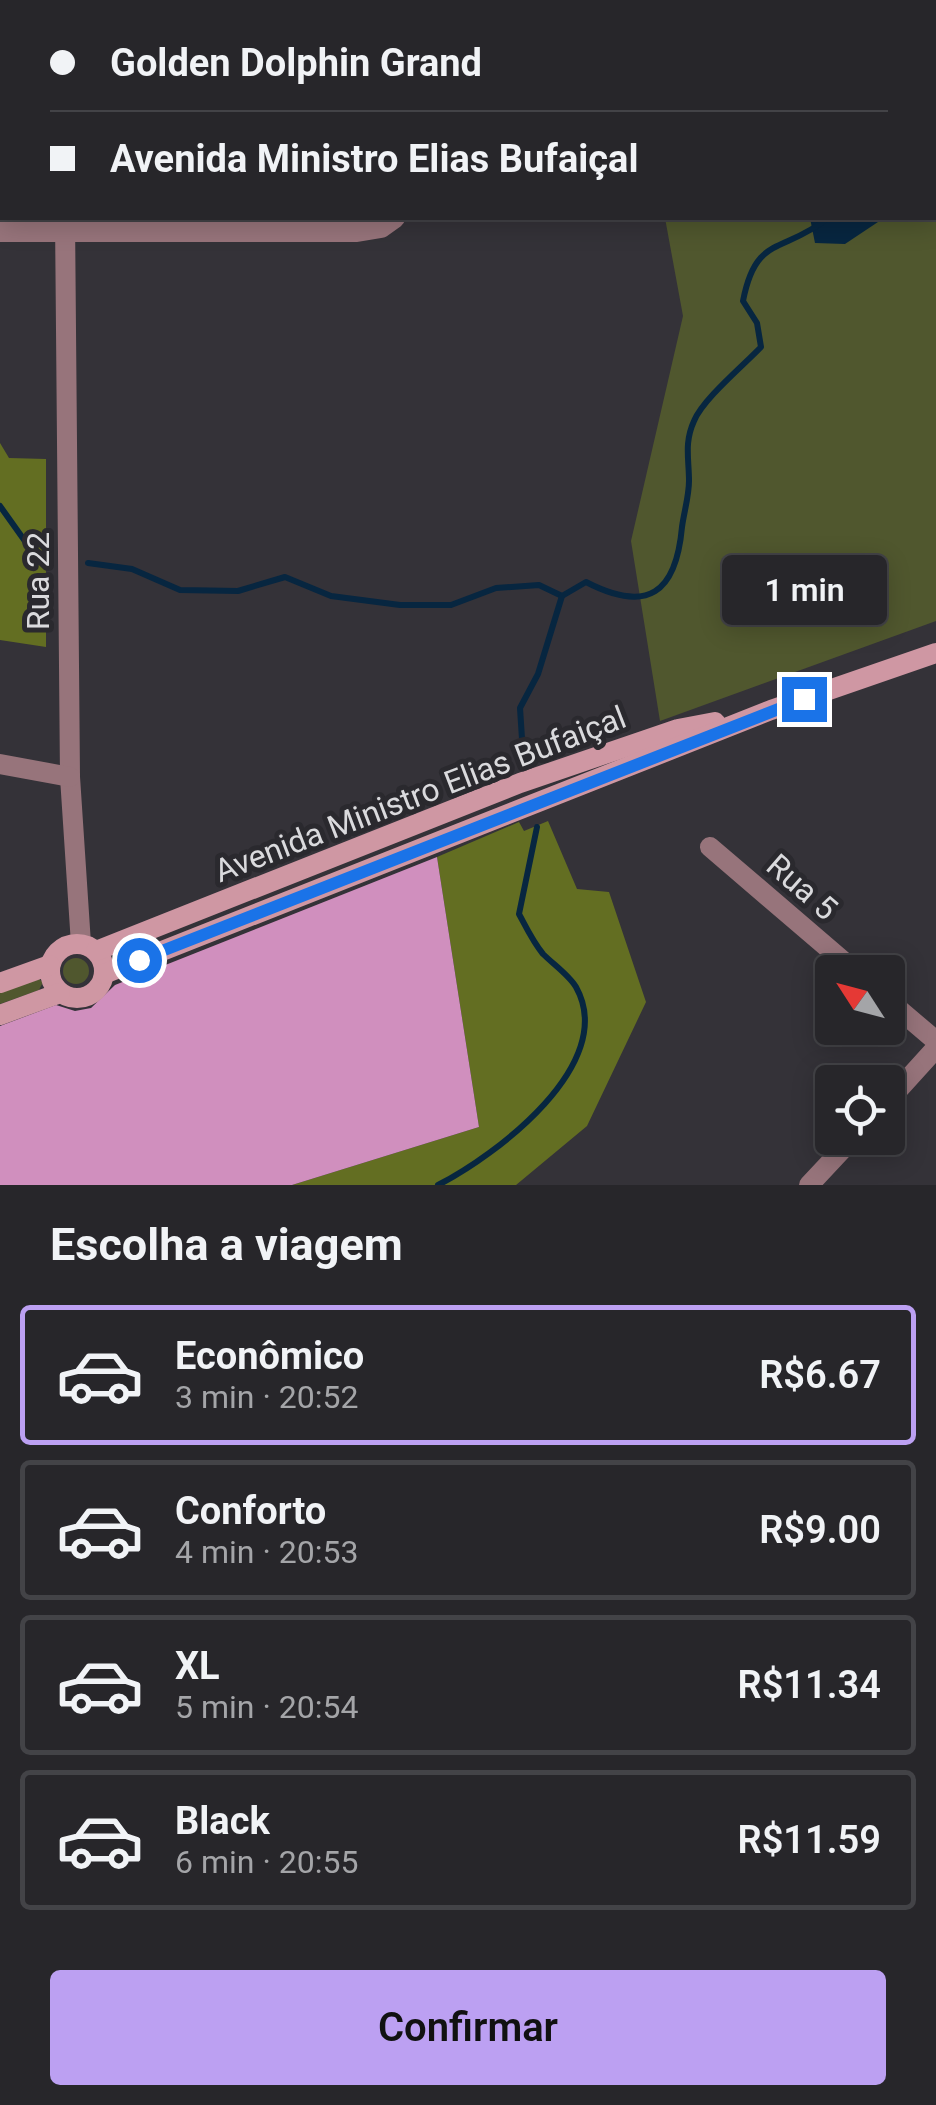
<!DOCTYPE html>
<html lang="pt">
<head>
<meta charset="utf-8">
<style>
	body { margin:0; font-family:Roboto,sans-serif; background:#333236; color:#f1f3f6; height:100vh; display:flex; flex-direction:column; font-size:38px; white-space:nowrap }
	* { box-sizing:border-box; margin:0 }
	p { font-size:32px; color:#a4a5a8 }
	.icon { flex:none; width:55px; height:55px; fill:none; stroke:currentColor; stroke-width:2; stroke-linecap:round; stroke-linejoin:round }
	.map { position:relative; height:1185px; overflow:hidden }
	.drawer { display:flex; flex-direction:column; background:#27262a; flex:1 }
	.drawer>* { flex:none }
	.guide { position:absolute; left:0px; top:0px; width:938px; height:220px; box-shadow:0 5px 25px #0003,0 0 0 2px #434347; display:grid; align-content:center; height:220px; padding:0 50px; background:#27262a }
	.needle { width:65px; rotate:306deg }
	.buttons { position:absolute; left:815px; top:955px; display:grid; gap:20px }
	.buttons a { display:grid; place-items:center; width:90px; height:90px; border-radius:10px; background:#27262a; box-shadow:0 5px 25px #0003,0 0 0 2px #434347; font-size:50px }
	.end { position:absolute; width:45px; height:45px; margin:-22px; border:12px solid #1a73e8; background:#fff; box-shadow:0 0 0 5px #fff }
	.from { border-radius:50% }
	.bubble { position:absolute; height:70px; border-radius:10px; background:#27262a; box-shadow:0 5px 25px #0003,0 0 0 2px #434347; font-size:32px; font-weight:600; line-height:70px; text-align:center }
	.guide b { display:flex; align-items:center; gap:35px; height:95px; font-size:38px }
	.guide b+b { border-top:2px solid #434347 }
	.guide i { width:25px; height:25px; background:#f1f3f6 }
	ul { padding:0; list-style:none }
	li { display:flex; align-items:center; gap:30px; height:140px; margin:0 20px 15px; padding:0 30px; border:5px solid #434347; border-radius:10px }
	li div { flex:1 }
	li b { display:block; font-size:38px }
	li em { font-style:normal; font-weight:600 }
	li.on { border-color:#bca0f2 }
	li>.icon { width:90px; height:90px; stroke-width:1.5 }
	h2 { padding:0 50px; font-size:45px; line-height:120px }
	.button { display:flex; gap:20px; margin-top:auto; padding:20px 50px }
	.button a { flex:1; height:115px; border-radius:10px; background:#bca0f2; color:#111; font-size:40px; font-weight:600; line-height:115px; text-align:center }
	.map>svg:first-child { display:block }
	.green { fill:#50572e }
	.forest { fill:#636e22 }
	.water { fill:#072640 }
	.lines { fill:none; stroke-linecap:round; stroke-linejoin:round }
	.stream { stroke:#072640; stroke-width:6 }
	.building { fill:#d08fbe }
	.path { stroke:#7a797e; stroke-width:4; stroke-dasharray:5 8; stroke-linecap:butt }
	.minor { stroke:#97747b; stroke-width:20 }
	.secondary { stroke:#cf97a3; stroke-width:20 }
	.route { stroke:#1a73e8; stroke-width:12 }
	.labels { text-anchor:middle; stroke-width:10; stroke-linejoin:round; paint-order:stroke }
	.street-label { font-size:32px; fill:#dadadd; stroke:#2a292e }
</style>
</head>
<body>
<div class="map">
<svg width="936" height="1185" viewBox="0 0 936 1185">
	<rect width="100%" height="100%" fill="#343238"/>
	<g class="green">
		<polygon points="655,0 936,0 936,621 660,721 631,541 683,316 665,218 935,218 935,2"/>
		<circle cx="76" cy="971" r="13"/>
		<polygon points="39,979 43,982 39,990 0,1004 0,992"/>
	</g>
	<g class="forest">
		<polygon points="0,443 9,458 46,459 46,647 0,640"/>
		<polygon points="548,821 577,889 609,892 646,1002 587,1126 516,1185 292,1185 479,1127 437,857 519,822 524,831"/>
	</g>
	<polygon class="water" points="810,218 884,218 845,244 815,243"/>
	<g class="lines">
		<g class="stream">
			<polyline points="0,506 32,551"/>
			<polyline points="88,563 132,569 180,590 238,591 285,577 331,596 400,605 451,605 496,588 539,585 562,596"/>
			<path d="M 523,754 L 520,708 L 538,674 L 562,596 L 586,582 C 648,614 676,593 682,527 C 684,512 689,496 689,481 C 689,459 684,443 694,421 C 703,399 743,366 761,347 L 757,323 L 743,301 C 756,234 783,254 828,218"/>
			<path d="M 438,1185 C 495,1156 619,1064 576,987 C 569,975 553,964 543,954 C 533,942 526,927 519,914 L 537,827"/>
		</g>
	</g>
	<polygon class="building" points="437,857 479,1127 292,1185 0,1185 0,1026 56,1005 75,1011 91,1008 115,985"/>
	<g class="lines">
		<g class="path">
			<polyline points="886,2 887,0"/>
			<polyline points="935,148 936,149"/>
		</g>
		<g class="minor">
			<polyline points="54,0 54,2"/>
			<polyline points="413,0 413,2"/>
			<polyline points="65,218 70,777 81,944"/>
			<polyline points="0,232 357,232 381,228 395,218"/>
			<polyline points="0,764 70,777"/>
			<polyline points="710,847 856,972"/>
			<polyline points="888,1000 936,1041"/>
			<polyline points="888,1101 936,1048"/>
			<polyline points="809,1185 853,1138"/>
		</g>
		<g class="secondary">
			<circle cx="77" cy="971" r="27"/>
			<polyline points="96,951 520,783 678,729 715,722"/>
			<polyline points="104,974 771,710 936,653"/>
			<polyline points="0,983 50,965"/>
			<polyline points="0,1015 60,993"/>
		</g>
	</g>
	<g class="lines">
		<polyline class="route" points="139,960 804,699"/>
	</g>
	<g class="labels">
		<g class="street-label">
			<text transform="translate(38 581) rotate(-90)" y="11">Rua 22</text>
			<text transform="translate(420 794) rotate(-21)" y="11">Avenida Ministro Elias Bufaiçal</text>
			<text transform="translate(802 887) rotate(41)" y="11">Rua 5</text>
		</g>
	</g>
</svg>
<div class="buttons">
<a><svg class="needle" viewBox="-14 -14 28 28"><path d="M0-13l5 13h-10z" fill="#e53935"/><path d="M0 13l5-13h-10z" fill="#a4a5a8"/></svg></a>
<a><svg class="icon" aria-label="locate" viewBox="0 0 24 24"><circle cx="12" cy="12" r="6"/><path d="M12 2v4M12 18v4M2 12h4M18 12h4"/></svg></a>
</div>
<i class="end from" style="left:139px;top:960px"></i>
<i class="end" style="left:804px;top:699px"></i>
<div class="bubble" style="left:722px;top:555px;width:165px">1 min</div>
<div class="guide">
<b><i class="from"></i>Golden Dolphin Grand</b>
<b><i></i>Avenida Ministro Elias Bufaiçal</b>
</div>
</div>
<section class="drawer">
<h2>Escolha a viagem</h2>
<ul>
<li class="on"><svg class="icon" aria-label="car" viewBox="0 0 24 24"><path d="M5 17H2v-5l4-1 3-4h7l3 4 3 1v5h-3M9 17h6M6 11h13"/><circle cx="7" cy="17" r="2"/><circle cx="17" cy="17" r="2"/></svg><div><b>Econômico</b><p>3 min · 20:52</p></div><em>R$6.67</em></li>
<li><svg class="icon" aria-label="car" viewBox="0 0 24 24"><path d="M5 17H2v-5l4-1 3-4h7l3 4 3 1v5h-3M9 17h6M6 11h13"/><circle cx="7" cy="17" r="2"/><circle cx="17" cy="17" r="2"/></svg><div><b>Conforto</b><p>4 min · 20:53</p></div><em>R$9.00</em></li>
<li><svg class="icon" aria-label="car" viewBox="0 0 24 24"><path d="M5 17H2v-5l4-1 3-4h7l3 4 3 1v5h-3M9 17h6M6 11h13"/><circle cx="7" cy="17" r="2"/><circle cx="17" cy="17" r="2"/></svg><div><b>XL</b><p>5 min · 20:54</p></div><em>R$11.34</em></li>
<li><svg class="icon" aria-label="car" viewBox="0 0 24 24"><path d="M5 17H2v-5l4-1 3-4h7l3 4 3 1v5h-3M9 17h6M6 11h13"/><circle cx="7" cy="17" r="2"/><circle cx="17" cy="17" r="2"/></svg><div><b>Black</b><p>6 min · 20:55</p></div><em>R$11.59</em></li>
</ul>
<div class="button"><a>Confirmar</a></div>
</section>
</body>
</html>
